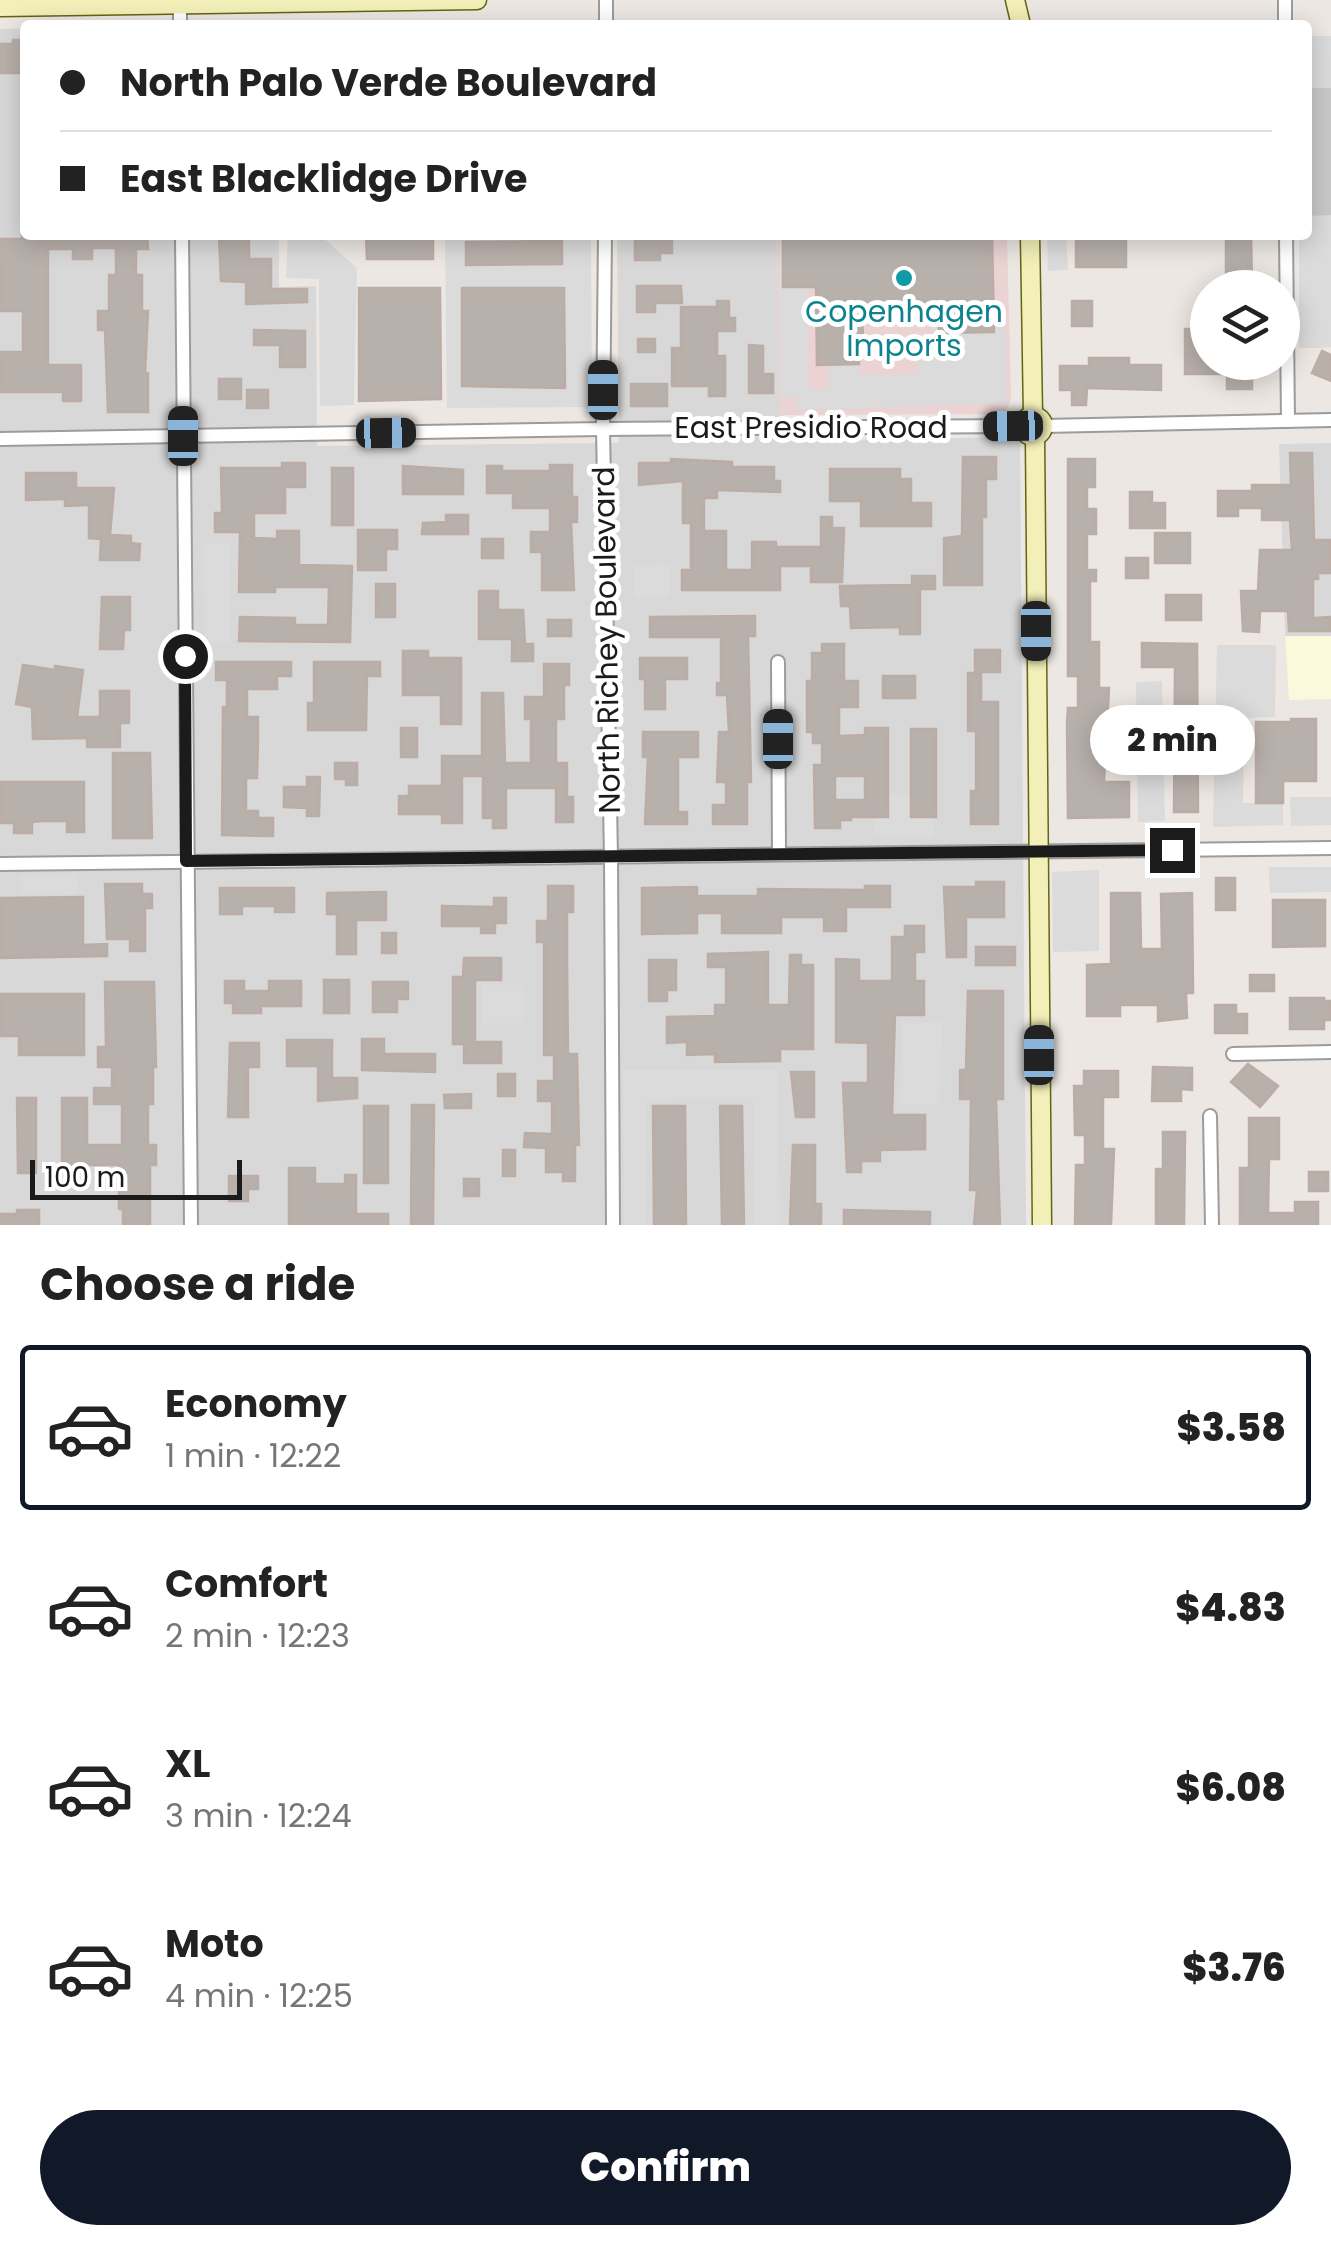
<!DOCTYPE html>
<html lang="en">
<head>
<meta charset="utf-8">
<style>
	body { margin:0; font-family:Poppins,sans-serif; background:#f6f6f6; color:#222; height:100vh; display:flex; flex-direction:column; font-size:38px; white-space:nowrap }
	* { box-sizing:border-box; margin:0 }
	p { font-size:32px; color:#767676 }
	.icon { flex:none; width:55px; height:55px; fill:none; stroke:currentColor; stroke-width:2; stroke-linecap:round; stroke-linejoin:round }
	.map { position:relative; height:1225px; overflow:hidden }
	.drawer { display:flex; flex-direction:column; background:#fff; flex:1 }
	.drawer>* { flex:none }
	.top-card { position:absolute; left:20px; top:20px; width:1292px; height:220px; border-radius:10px; box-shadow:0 5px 25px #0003; display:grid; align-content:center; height:220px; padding:0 40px; background:#fff }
	.tools { position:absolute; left:1190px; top:270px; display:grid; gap:20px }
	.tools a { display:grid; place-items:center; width:110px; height:110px; border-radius:50%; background:#fff; box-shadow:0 5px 25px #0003; font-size:50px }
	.scale { position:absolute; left:30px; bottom:25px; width:212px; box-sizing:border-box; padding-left:10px; border:5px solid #1b1b1b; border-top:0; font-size:28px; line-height:35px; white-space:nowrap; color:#1b1b1b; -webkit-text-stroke:8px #fff; paint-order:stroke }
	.end { position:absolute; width:45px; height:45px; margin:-22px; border:12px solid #1b1b1b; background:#fff; box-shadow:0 0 0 5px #fff }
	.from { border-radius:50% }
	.bubble { position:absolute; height:70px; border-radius:35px; background:#fff; box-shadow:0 5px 25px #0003; font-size:32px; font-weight:800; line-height:70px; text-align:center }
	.car { position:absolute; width:30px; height:60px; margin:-30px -15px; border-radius:12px; box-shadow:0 0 8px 2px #0007; background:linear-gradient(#222 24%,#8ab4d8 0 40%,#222 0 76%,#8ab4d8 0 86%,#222 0) }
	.top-card b { display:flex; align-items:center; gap:35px; height:95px; font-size:38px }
	.top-card b+b { border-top:2px solid #e0e0e0 }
	.top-card i { width:25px; height:25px; background:#222 }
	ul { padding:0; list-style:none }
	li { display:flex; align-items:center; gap:30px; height:165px; margin:0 20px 15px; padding:0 20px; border:5px solid transparent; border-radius:10px }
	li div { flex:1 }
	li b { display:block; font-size:38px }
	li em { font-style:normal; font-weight:800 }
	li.on { border-color:#111827 }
	li>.icon { width:90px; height:90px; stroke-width:1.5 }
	h2 { padding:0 40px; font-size:45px; line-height:120px }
	.cta { display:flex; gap:20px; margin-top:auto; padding:20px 40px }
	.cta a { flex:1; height:115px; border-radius:60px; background:#111827; color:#fff; font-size:40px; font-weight:800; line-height:115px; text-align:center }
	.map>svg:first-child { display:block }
	.residential { fill:#d9d8d8 }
	.commercial { fill:#ebd2d3 }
	.education { fill:#fbf8db }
	.religious { fill:#c9c9c9 }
	.parking { fill:#dbdbdb }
	.building { fill:#b8b0ab; stroke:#bbada6; stroke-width:2.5; fill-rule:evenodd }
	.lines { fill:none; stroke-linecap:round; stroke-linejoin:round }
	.street-casing { stroke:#9c9c9c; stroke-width:16 }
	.secondary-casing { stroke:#64650f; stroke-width:21 }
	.street { stroke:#fff; stroke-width:12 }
	.secondary { stroke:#f2efb9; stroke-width:18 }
	.route { stroke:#1b1b1b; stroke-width:12 }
	.culture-dot { fill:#0f9aa8; stroke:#fff; stroke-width:4 }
	.labels { text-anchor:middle; stroke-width:10; stroke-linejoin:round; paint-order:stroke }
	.culture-label { font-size:30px; fill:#0d838f; stroke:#fff }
	.street-label { font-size:30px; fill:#1b1b1b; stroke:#fff }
</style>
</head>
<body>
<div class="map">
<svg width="1331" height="1225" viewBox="0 0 1331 1225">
	<rect width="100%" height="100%" fill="#ece7e2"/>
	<g class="residential">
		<polygon points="25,28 25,235 279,235 279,287 316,286 317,446 619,443 617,235 780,235 783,441 1020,437 1026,1225 0,1225 0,29"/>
		<polygon points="1331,443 1331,636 1285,636 1279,444"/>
	</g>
	<g class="commercial">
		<polygon points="982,21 985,25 797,25 797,22"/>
		<polygon points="776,235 1007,235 1011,398 1005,414 779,415"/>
	</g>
	<polygon class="education" points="1285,636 1331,636 1331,699 1289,700"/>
	<polygon class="religious" points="1308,36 1331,36 1331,347 1299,348 1299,235 1308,235"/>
	<g class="parking">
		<rect x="1308" y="36" width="23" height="52"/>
		<polygon points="1331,215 1331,347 1299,348 1299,235 1308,235 1308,216"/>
		<polygon points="288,235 320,235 357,268 354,405 320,406 319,279 286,278"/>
		<polygon points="445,235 591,235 592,407 447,408"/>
		<polygon points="778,235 806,235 808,389 828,389 829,365 859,364 860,375 917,374 918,356 935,354 935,319 1006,319 1007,403 796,410 796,396 781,397"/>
		<polygon points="1047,235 1066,235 1068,270 1048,271"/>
		<polygon points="204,543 230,544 230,642 205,643"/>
		<polygon points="670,564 669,597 635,598 635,565"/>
		<polygon points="1217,645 1276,645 1275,717 1244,718 1243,803 1283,803 1283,825 1213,827"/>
		<polygon points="1162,681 1165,821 1138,822 1136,682"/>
		<polygon points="911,794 911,817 933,817 933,838 873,836 874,817 888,816 889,795"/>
		<polygon points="1290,797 1331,797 1331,825 1291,826"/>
		<polygon points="1269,867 1331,867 1331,892 1270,893"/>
		<polygon points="1099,870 1099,951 1053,952 1052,872"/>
		<polygon points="79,873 78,894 21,895 20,875"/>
		<rect x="482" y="985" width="42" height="38"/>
		<polygon points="942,1022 939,1104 900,1104 902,1023"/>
		<polygon points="623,1070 777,1070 780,1225 754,1225 753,1098 646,1100 647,1225 624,1225"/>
	</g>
	<g class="building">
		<polygon points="13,40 25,40 25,73 0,73 0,44 13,44"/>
		<polygon points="22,235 147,235 148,249 136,249 136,275 142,275 142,311 148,311 145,373 148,373 148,412 108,412 105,330 98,330 98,311 109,311 109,275 116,275 116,248 92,248 92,259 73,259 73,249 48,249 48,365 81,365 81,401 63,401 63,392 0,392 0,352 23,352 23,311 0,311 0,239 22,239"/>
		<polygon points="219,235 249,235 249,259 271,259 271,289 307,289 307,302 246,304 246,282 221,281"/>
		<polygon points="366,235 433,235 433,259 367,259"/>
		<polygon points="635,235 672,235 672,253 660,253 660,260 635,260"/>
		<polygon points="783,235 992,235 994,332 939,333 939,308 862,309 863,341 859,341 859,364 817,365 816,287 783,287"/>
		<rect x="1076" y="235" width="50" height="32"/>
		<polygon points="1226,235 1251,235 1252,284 1226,284"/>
		<polygon points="562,241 562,264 466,265 466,242"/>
		<polygon points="637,286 681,286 682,303 655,303 655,312 637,312"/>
		<polygon points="359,288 440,288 441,399 359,401"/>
		<polygon points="462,288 564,288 565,388 462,386"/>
		<polygon points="717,301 729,301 729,318 735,318 735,331 717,331 717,356 725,356 725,396 709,396 709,386 672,386 672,348 681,348 681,307 717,307"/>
		<rect x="1072" y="301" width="20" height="25"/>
		<polygon points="1185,329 1208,329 1208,362 1252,362 1252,389 1227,389 1227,374 1185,374"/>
		<polygon points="254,330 305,331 305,367 280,367 280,345 254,345"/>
		<rect x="638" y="339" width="17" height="13"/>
		<polygon points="749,345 763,346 763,374 773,374 773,393 749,393"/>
		<polygon points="1322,351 1331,355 1331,381 1312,373"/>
		<polygon points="1089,358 1129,358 1129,365 1161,365 1161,390 1087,388 1086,405 1072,405 1072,390 1060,390 1060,366 1089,366"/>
		<rect x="219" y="379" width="22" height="20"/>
		<rect x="631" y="384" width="36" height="22"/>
		<rect x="247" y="390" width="21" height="18"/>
		<polygon points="1290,453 1312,453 1314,540 1331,540 1331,573 1318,573 1318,579 1313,579 1313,618 1330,617 1330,631 1289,631 1288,611 1260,611 1259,632 1243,631 1241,591 1258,591 1260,550 1292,550 1290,520 1262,520 1262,508 1238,508 1238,516 1218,516 1218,491 1252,491 1252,485 1291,485"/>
		<polygon points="963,457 996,457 996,479 986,479 986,517 982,517 982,585 944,585 944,538 962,536"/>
		<polygon points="671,459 732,462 732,467 774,467 774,481 780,481 780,492 717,490 717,498 704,498 704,531 726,531 726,570 752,570 752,542 776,542 776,547 821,547 821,517 832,517 832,528 844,528 842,582 811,582 811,566 780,566 780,590 682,590 682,570 691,570 691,523 683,523 683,481 639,485 639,463 671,463"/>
		<polygon points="1068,459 1095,459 1095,487 1087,487 1087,509 1096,509 1096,534 1087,534 1087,570 1096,570 1096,581 1090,581 1090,642 1099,642 1099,688 1109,688 1104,782 1129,782 1129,817 1068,818 1067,724 1068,708 1078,708 1078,676 1068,676"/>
		<polygon points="282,463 305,463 305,487 285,487 285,513 254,513 254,538 277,539 277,531 299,531 299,565 352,566 350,642 239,641 240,617 295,618 295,625 328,625 329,587 275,587 275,592 239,592 240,532 215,532 215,513 222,513 221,468 282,468"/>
		<polygon points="550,465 572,465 572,497 577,497 577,522 571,522 574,590 542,590 542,552 531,552 531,532 550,532 550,508 513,508 513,493 487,493 487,466 502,466 502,471 550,471"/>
		<polygon points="403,466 463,470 463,494 403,494"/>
		<rect x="332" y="468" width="21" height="57"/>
		<polygon points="830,469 900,469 900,479 911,479 911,503 931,503 931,526 861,526 861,501 830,501"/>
		<polygon points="26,473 76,473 76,488 114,488 110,535 131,536 131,543 140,544 139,560 100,560 101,539 89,538 89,505 65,506 65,499 26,500"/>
		<polygon points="1130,492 1152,492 1152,503 1165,503 1165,528 1130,528"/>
		<polygon points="446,515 468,515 468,534 422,534 423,523 446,522"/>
		<polygon points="358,530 397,530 397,549 386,549 386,570 358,570"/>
		<rect x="1155" y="533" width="35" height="30"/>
		<rect x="482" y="539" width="21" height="19"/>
		<rect x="1126" y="558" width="22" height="20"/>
		<polygon points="912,576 935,576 935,589 920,589 920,634 900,634 900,627 851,628 850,606 841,606 840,586 912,585"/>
		<rect x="376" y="584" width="19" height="33"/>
		<polygon points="479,591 498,591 498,610 523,610 525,644 533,644 533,661 512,661 512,639 479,639"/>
		<rect x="1166" y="595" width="35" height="25"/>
		<polygon points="102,597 130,597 130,630 124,630 123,649 100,649"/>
		<polygon points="755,616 755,636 748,636 751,782 747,782 747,824 713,824 713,805 726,805 726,782 717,782 719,732 729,732 727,695 717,695 717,683 721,683 721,637 650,637 650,617"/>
		<rect x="548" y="620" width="23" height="16"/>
		<polygon points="1142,643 1197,644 1198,812 1174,812 1175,667 1142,667"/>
		<path d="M 822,644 L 844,644 L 844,681 L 858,681 L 858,707 L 839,707 L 839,736 L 865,735 L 865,728 L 888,728 L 888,817 L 851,817 L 851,820 L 840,820 L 840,828 L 815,828 L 814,765 L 822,765 L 822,743 L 813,743 L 813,732 L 807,732 L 807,681 L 812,681 L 812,653 L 822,653 ZM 835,776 L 865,776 L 865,800 L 835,800 Z"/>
		<rect x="975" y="650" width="25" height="22"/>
		<polygon points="403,651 428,651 428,658 461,658 461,724 441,724 441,695 403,695"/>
		<polygon points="640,658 687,658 687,679 665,679 665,709 645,709 645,679 640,679"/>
		<polygon points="216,662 291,662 291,676 277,676 277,689 247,689 247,717 258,717 258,739 257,778 246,778 246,811 258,811 258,818 273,818 273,836 222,835 223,707 227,707 227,680 216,680"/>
		<polygon points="314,662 380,662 380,676 367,676 366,730 308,730 308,703 314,703"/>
		<polygon points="544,664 569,664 569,685 564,685 564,719 556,719 556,763 567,763 567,797 573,797 573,822 556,822 556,788 506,788 506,828 493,828 493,818 483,818 483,776 462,776 462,823 442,823 442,814 399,814 399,796 409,796 409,786 442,786 442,756 482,756 482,693 503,693 505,763 531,763 531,719 525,719 525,697 544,697"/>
		<polygon points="23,665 55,670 55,666 83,670 77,717 100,717 100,691 129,691 129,723 120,723 120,747 87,747 87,738 33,739 32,707 16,704"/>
		<polygon points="968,673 981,673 981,702 998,702 998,824 971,824 971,791 976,791 976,731 968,731"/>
		<rect x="883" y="676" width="32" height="22"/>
		<polygon points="1291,719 1316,719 1316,781 1283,781 1283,803 1256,803 1256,722 1291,722"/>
		<rect x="401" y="728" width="16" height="29"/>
		<rect x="911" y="729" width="25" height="88"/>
		<polygon points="643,732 698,732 698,757 678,757 678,812 687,812 687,824 645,824 648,757 643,757"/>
		<polygon points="113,753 150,753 152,838 113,838"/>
		<polygon points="335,763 357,763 357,785 346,785 346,779 335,779"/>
		<polygon points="307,777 320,777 319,816 307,816 307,808 284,807 284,787 307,787"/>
		<polygon points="0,782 84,782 84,832 67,832 67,821 42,821 32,822 32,833 14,833 14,823 0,823"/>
		<rect x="1216" y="878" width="19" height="32"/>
		<polygon points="976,882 1004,882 1004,917 966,917 966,957 947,957 944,887 976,887"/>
		<polygon points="105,884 142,884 142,894 152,894 152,908 145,908 145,951 130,951 130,939 107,939"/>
		<polygon points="548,886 573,886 573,912 567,912 567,959 568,1054 577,1054 579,1145 575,1145 575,1181 563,1181 563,1172 546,1172 546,1148 524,1147 525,1133 552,1134 552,1101 538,1101 538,1081 554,1081 554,1055 544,1055 544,942 537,942 537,921 548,921"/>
		<polygon points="865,886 890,886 890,907 846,907 846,931 824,931 824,917 781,917 781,933 722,933 722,913 697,913 697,933 642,934 642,888 697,887 697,896 758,896 758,889 865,890"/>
		<polygon points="220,888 294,888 294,912 275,912 275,906 242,906 242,914 220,914"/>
		<polygon points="386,892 386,920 356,920 356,954 337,954 337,914 327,914 327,893"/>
		<polygon points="1111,893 1140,893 1141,949 1162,949 1161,894 1192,893 1193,993 1186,993 1187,1018 1158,1021 1158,1005 1120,1005 1120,1016 1087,1016 1087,965 1111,964"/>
		<polygon points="83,897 83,945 107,944 107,956 0,958 0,898"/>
		<polygon points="494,898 506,898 506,923 495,923 495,933 481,933 481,926 442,926 442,906 494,907"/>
		<polygon points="1273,900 1325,900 1325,946 1273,947"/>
		<polygon points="905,926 924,926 924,952 915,952 915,981 924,981 924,1015 895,1015 892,1115 925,1115 925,1149 880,1150 880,1161 861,1161 861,1172 847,1172 843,1083 868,1083 868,1043 836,1042 836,959 859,960 859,981 892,981 892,937 905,937"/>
		<rect x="382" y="933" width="14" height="20"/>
		<rect x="976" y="947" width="39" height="18"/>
		<polygon points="768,952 768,1005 789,1005 790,955 801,955 801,965 813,965 813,1049 780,1049 780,1061 715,1062 715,1054 687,1055 687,1042 667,1043 667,1017 715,1016 715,1005 726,1005 726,967 708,967 708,954"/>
		<polygon points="464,958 501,958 501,980 475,980 475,1042 501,1042 501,1063 464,1063 464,1044 453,1044 453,977 463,977"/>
		<polygon points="649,960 676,960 676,990 667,990 667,1001 649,1001"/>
		<rect x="1250" y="975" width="24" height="16"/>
		<rect x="324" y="980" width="25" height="33"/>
		<polygon points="225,981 244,981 244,991 269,991 269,981 301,981 301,1006 261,1006 261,1013 233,1013 233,1003 225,1003"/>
		<polygon points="105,982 154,982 156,1067 153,1067 153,1104 148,1104 148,1145 156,1145 156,1165 150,1165 150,1225 123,1225 123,1209 119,1209 119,1165 86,1165 86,1172 62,1172 62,1098 87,1098 87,1145 122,1145 122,1104 94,1104 94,1088 112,1088 112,1067 98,1067 98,1047 106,1047"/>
		<polygon points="373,982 408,982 408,999 397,999 397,1012 373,1012"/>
		<polygon points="968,991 1003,991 1003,1099 996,1099 1000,1225 974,1225 977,1190 970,1190 971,1099 960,1099 960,1070 966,1070"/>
		<polygon points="0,994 84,994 84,1055 19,1055 19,1036 0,1036"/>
		<polygon points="1290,998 1324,998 1324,1001 1331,1001 1331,1020 1324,1020 1324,1029 1290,1029"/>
		<polygon points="1215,1005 1236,1005 1236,1014 1247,1014 1247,1033 1215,1033"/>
		<polygon points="362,1039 384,1039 384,1054 435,1054 435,1072 362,1070"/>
		<polygon points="287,1040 332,1040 332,1078 357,1078 357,1098 318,1101 318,1066 287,1066"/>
		<polygon points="230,1043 259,1043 259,1067 248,1067 248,1117 228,1117"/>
		<polygon points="1248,1064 1278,1086 1260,1107 1231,1082"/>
		<polygon points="1153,1067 1192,1068 1192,1090 1181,1089 1181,1101 1152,1101"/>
		<polygon points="1084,1071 1118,1071 1118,1097 1103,1097 1103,1149 1114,1149 1111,1225 1075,1225 1076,1165 1085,1165 1085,1135 1075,1135 1074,1086 1084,1086"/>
		<polygon points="791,1072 814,1072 814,1117 796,1117"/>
		<rect x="498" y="1074" width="17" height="22"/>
		<polygon points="471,1094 471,1108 445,1108 444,1095"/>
		<polygon points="17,1098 36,1098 36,1173 18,1173"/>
		<polygon points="412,1105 434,1105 433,1225 411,1225"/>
		<rect x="364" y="1106" width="24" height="77"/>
		<polygon points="653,1106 685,1106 686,1225 654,1225"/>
		<polygon points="720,1106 742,1106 744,1225 722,1225"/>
		<polygon points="1249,1118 1279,1118 1279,1159 1269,1159 1268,1213 1295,1213 1295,1202 1318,1202 1318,1225 1240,1225 1240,1168 1249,1168"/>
		<polygon points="1163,1132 1185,1132 1184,1225 1156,1225 1156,1169 1163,1169"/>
		<polygon points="793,1145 815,1145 815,1204 821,1204 821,1225 790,1225"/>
		<rect x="503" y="1150" width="12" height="26"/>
		<polygon points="289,1168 315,1168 315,1184 345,1184 345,1175 356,1175 356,1214 388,1214 388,1225 289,1225"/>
		<rect x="1309" y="1172" width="19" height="19"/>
		<polygon points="229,1176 258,1176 258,1189 248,1189 248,1201 229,1201"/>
		<rect x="464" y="1179" width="15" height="17"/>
		<polygon points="17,1210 39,1210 39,1225 0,1225 0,1214 17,1214"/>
		<polygon points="844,1210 930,1212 930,1225 844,1225"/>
	</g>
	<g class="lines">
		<g class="street-casing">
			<g id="street">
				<polyline points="606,0 606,25"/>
				<polyline points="1285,0 1285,25"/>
				<polyline points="180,5 180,25"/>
				<polyline points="182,235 191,1225"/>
				<polyline points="605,235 603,429 611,857 613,1225"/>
				<polyline points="1286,235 1288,421"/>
				<polyline points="1043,426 1331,420"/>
				<polyline points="0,439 603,429 1023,426"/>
				<polyline points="778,662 779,853"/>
				<polyline points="0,864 1331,848"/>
				<polyline points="1233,1054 1331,1052"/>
				<polyline points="1210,1116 1212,1225"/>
			</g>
		</g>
		<g class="secondary-casing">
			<g id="secondary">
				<polyline points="1015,0 1021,25"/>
				<polyline points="0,7 477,0"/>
				<polyline points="1030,235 1033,416"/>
				<circle cx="1033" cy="426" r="10"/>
				<polyline points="1035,436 1042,1225"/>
			</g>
		</g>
		<use href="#street" class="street"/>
		<use href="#secondary" class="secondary"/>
	</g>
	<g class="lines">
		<polyline class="route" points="185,656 186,861 1172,850"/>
	</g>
	<circle class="culture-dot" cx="904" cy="278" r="10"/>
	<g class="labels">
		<g class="culture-label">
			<text x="904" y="322">Copenhagen<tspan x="904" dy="34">Imports</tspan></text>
		</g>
		<g class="street-label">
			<text x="811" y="438">East Presidio Road</text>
			<text transform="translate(607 640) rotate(-91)" y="10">North Richey Boulevard</text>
		</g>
	</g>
</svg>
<div class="tools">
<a><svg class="icon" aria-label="layers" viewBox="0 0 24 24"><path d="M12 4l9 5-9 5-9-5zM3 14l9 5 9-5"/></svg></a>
</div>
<div class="scale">100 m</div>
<i class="end from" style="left:185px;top:656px"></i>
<i class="end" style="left:1172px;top:850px"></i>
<div class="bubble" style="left:1090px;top:705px;width:165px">2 min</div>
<i class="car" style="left:603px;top:390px;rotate:0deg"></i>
<i class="car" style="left:1013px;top:426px;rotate:269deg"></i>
<i class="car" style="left:386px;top:433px;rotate:89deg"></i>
<i class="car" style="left:183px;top:436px;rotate:0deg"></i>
<i class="car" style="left:1036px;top:631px;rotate:180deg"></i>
<i class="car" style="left:778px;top:739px;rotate:0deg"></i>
<i class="car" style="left:1039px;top:1055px;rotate:0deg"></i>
<div class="top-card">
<b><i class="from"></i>North Palo Verde Boulevard</b>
<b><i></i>East Blacklidge Drive</b>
</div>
</div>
<section class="drawer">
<h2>Choose a ride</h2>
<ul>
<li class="on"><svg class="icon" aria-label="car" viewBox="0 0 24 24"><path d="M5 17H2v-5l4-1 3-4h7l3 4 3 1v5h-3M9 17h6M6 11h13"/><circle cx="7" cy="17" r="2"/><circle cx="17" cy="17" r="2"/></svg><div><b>Economy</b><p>1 min · 12:22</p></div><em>$3.58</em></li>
<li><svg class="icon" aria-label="car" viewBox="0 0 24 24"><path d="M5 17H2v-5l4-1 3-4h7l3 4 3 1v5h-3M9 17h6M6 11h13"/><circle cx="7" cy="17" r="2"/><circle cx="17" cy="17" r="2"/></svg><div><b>Comfort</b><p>2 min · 12:23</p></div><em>$4.83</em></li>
<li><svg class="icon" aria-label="car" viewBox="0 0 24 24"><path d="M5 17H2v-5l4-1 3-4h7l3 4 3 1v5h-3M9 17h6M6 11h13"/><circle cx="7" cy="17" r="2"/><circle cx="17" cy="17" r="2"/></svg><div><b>XL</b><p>3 min · 12:24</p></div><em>$6.08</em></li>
<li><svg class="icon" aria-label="car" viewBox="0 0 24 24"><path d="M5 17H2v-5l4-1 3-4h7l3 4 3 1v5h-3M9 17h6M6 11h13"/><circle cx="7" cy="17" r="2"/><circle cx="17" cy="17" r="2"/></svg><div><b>Moto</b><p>4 min · 12:25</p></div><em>$3.76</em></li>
</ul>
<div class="cta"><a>Confirm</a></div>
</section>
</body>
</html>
